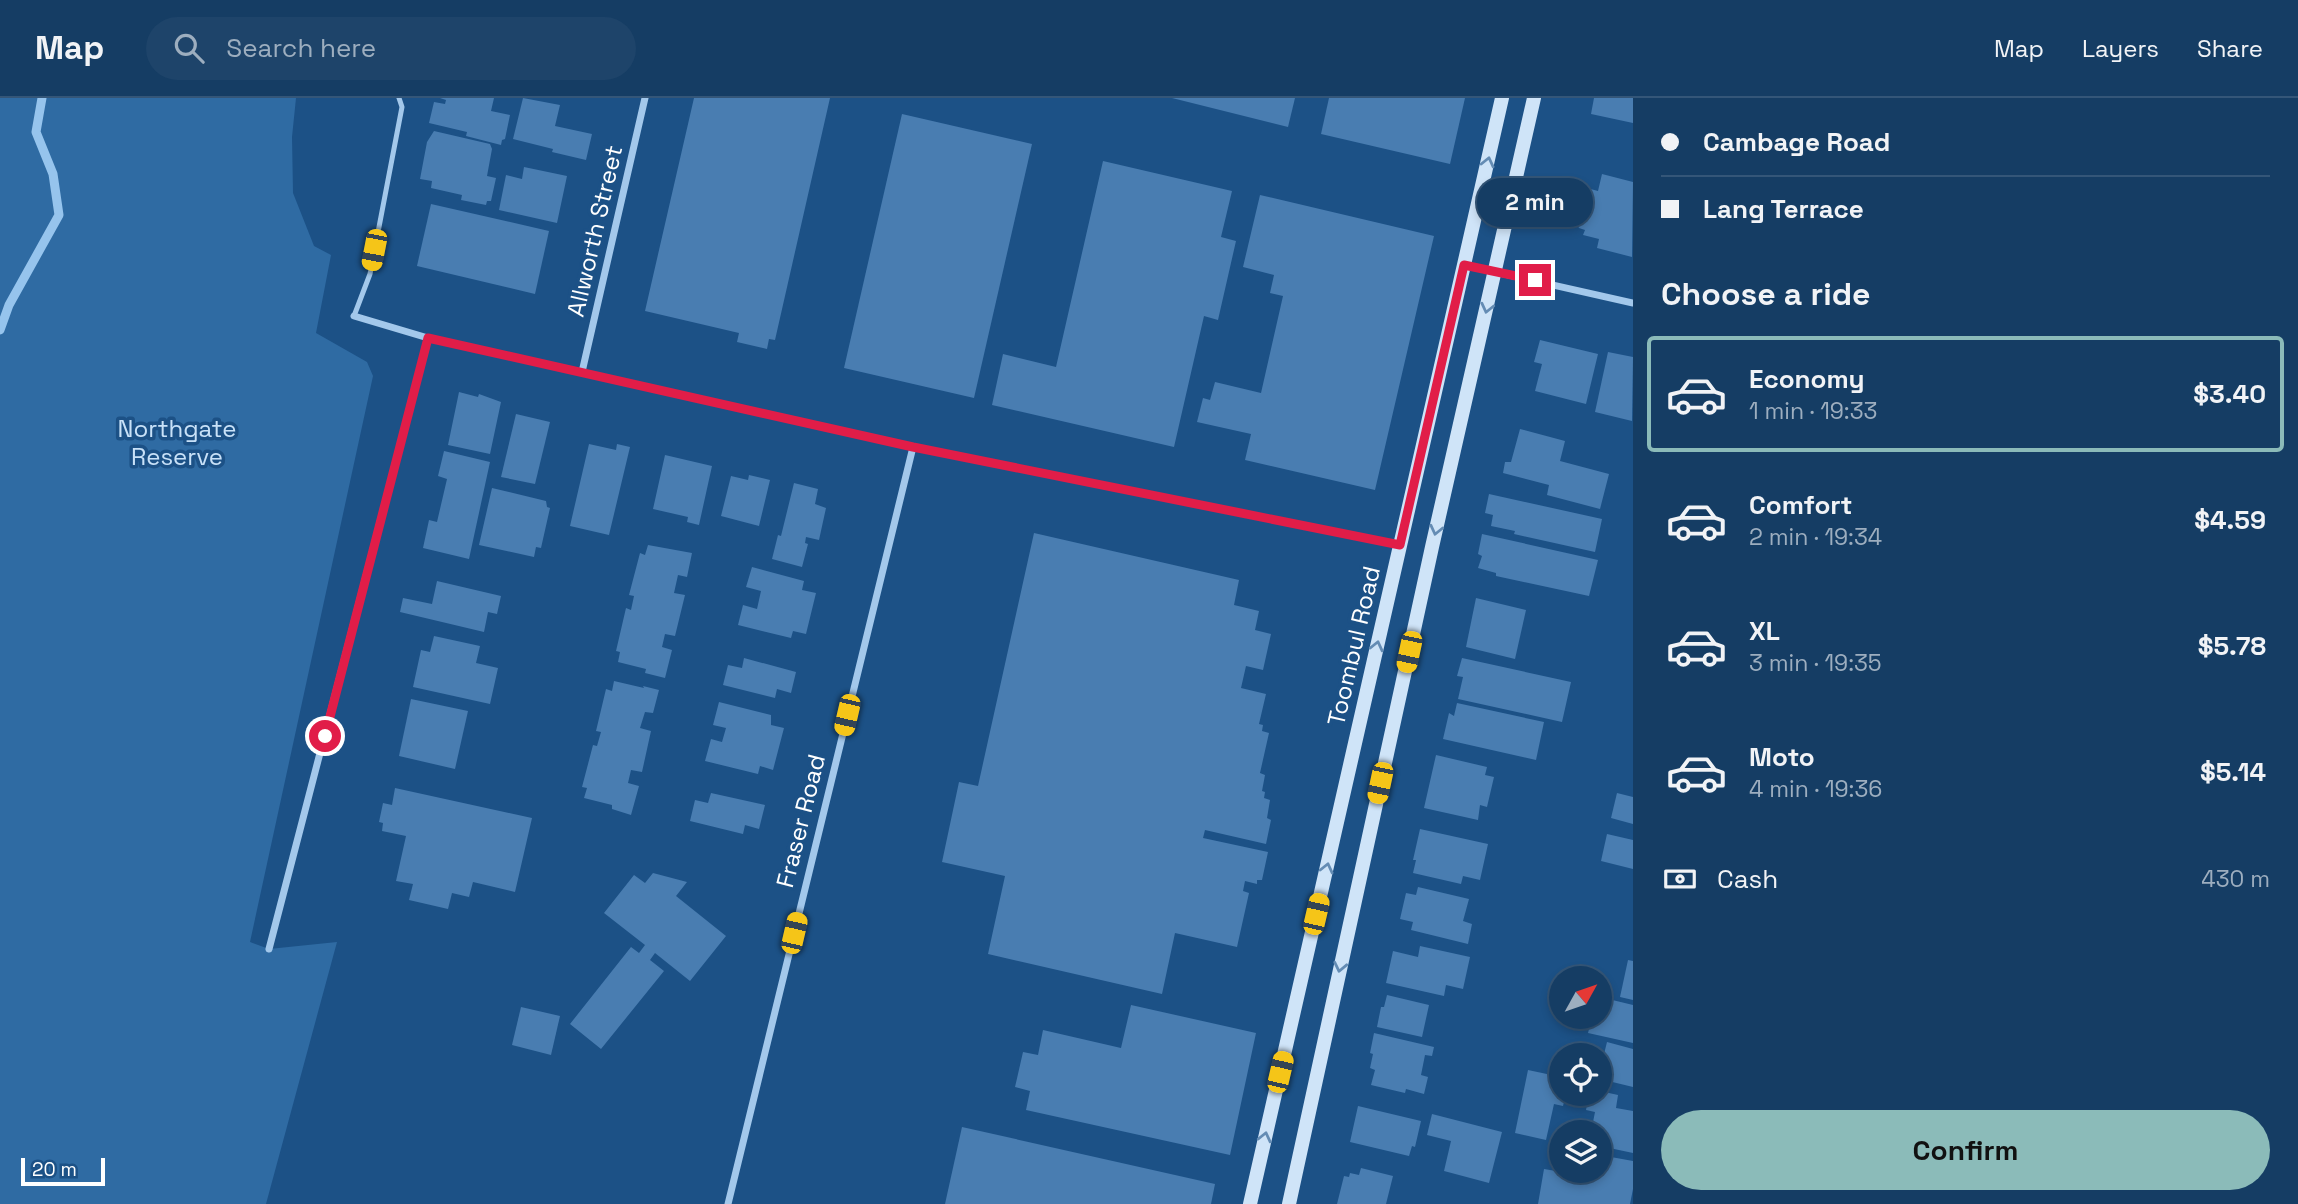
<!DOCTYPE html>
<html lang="en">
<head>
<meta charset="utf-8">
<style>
	body { margin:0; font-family:"Space Grotesk",sans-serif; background:#1e446a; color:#f1f3f6; height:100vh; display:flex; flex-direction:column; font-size:26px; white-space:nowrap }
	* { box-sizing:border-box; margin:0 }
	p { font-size:23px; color:#9daebf }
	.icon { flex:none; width:38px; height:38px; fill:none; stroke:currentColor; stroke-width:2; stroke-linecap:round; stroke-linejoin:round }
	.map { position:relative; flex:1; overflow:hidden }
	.panel { display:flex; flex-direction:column; background:#153d64; width:665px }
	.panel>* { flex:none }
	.guide { display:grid; align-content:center; height:154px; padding:0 28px; background:#153d64 }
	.needle { width:46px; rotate:50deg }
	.tools { position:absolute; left:1549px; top:868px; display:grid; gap:14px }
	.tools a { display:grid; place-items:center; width:63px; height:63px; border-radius:50%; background:#153d64; box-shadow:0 4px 10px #0003,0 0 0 2px #345678; font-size:35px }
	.scale { position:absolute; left:21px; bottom:18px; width:84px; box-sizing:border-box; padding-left:7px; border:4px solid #fff; border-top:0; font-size:19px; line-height:24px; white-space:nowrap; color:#fff; -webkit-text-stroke:5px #1c5186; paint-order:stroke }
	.end { position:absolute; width:32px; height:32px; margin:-16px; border:9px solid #e11d48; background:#fff; box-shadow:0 0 0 4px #fff }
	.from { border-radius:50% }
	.bubble { position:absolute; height:49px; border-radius:24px; background:#153d64; box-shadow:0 4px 10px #0003,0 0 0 2px #345678; font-size:23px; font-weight:700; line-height:49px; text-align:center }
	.car { position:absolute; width:21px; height:42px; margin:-21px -10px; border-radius:9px; box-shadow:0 0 5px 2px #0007; background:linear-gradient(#f5c518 24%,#345 0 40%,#f5c518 0 76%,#345 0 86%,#f5c518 0) }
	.guide b { display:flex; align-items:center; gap:24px; height:66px; font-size:26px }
	.guide b+b { border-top:2px solid #345678 }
	.guide i { width:18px; height:18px; background:#f1f3f6 }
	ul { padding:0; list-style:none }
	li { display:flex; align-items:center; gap:21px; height:116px; margin:0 14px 10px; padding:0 14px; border:4px solid transparent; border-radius:7px }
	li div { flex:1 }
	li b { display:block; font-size:26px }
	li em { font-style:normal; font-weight:700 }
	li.current { border-color:#8bbbb9 }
	li>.icon { width:63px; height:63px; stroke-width:1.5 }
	h2 { padding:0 28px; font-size:32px; line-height:84px }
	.pay { display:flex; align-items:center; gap:18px; height:77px; padding:0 28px; font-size:26px }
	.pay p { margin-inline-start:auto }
	.button { display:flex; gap:14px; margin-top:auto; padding:14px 28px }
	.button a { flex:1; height:80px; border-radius:42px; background:#8bbbb9; color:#111; font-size:28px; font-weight:700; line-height:80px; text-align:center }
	header { display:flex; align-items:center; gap:42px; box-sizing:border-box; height:98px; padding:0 35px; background:#153d64; border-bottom:2px solid #345678 }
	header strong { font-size:33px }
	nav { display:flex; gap:38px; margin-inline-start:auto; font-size:24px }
	.search { width:490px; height:63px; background:#1e446a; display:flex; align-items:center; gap:18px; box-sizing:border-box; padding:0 24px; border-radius:38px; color:#9daebf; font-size:26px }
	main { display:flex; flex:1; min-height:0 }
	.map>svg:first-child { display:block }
	.green { fill:#2f6ba3 }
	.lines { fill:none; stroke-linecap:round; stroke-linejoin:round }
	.stream { stroke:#96c4ed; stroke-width:9 }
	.building { fill:#497db1 }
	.lane { stroke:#a3c8eb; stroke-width:5 }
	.street { stroke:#a3c8eb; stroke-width:7 }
	.secondary { stroke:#cfe4f8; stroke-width:14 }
	.oneway { stroke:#648cb4 }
	.route { stroke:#e11d48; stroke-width:9 }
	.labels { text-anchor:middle; stroke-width:7; stroke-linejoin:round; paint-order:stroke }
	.street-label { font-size:24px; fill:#fff; stroke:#1c5186 }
	.park-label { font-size:24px; fill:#c8e1f8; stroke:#1c5186 }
</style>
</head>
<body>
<header>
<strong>Map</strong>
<div class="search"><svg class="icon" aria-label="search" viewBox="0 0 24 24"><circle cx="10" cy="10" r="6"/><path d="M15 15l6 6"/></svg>Search here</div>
<nav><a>Map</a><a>Layers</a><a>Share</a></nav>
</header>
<main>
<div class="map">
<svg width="1633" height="1106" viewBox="0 0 1633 1106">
	<rect width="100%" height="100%" fill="#1c5186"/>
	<polygon class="green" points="0,0 296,0 292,39 293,95 314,148 331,157 316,235 367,264 373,278 250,844 269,851 337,844 266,1106 0,1106"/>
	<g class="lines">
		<polyline class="stream" points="0,232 9,207 59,117 53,76 36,34 42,0"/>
	</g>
	<g class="building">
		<polygon points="440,0 494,0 491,13 510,17 505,41 502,42 501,47 466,38 467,34 429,25 434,4 445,6 446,2"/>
		<polygon points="523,0 560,7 555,28 592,36 586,62 552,54 553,51 513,41"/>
		<polygon points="694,0 830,0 775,242 769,241 767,251 737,244 739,235 645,213"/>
		<polygon points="1172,0 1295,0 1288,29"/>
		<polygon points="1329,0 1465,0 1450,66 1321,36"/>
		<polygon points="1594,0 1633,0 1633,25 1591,16"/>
		<polygon points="902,16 1032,46 974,300 844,270"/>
		<polygon points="434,33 490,46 492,51 487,78 496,80 491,103 487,103 486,107 461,102 462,97 431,90 432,83 420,81 427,44"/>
		<polygon points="1103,63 1232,93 1221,139 1236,143 1218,222 1204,218 1174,349 992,307 1003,256 1056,269"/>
		<polygon points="524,69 567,78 557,125 499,112 506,77 522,81"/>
		<polygon points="1602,76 1633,84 1632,159 1597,150 1599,141 1583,137 1585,132 1579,130 1575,122 1581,97 1585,97 1587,90 1598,93"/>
		<polygon points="1260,97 1434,138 1375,392 1245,362 1251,336 1197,324 1203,300 1210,302 1215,284 1261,295 1283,198 1270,195 1274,177 1243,169"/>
		<polygon points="431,106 549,133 535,196 417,168"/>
		<polygon points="1540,242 1598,256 1586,306 1535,293 1542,266 1534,264"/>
		<polygon points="1608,254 1633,259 1632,323 1595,314"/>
		<polygon points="459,294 478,299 479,296 501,304 490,356 448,347"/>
		<polygon points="516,316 550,324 535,386 501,379"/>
		<polygon points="1520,331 1565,343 1560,363 1609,376 1600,411 1547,397 1549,387 1503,375 1505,364 1511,364"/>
		<polygon points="589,346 616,352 617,346 630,349 609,437 570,428"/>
		<polygon points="444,353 490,364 469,461 423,450 429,422 437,424 447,381 438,378"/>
		<polygon points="665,357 712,368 699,427 687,424 688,419 653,411"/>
		<polygon points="749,377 770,382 759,428 721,418 731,378 748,382"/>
		<polygon points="794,385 818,391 815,406 826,410 819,442 806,439 805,445 808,446 802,469 772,461 778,437 781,438"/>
		<polygon points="492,390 546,403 547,409 550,410 541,450 536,449 534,459 479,447"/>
		<polygon points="1489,396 1602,421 1595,454 1514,436 1515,433 1491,428 1493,417 1485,415"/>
		<polygon points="1034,435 1239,482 1234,507 1259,513 1255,532 1271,536 1263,572 1246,568 1241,590 1266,596 1259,626 1263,627 1262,633 1269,635 1260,675 1265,677 1262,693 1265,694 1264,700 1270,702 1267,720 1271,722 1266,746 1205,732 1203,740 1268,754 1262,782 1257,782 1257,786 1245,783 1243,793 1249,795 1237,849 1175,835 1162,896 988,856 1005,778 942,764 959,684 978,688"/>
		<polygon points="1482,436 1598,462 1589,498 1496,478 1496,475 1478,470 1482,458 1478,456"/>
		<polygon points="648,447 692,455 687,479 678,477 674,495 685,497 675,538 665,536 662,549 672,552 665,580 645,575 646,571 618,564 620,554 616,553 626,510 631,512 634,498 629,497 640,455 645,457"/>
		<polygon points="752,469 804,483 802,492 816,495 806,536 793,533 791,540 738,527 743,507 757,511 761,493 746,489"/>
		<polygon points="437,483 501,498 497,516 488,514 484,534 400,514 403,500 432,506"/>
		<polygon points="1476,500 1526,512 1515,561 1466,549"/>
		<polygon points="434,538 480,548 476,565 498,570 490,606 413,589 421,552 430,554"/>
		<polygon points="744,560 796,574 791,595 777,591 775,600 723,587 728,567 742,570"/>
		<polygon points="1462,560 1571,584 1562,624 1458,601 1463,579 1457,578"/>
		<polygon points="614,583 644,590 643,588 659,592 653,615 645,614 640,630 651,633 642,674 631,672 628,685 639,688 631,717 612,711 612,707 584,700 587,690 582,689 593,647 597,648 601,634 596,633 606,591 612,593"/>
		<polygon points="411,601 468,613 455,671 399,658"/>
		<polygon points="719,604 771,617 771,627 784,630 773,672 760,668 758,676 705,663 711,641 722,644 726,630 713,627"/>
		<polygon points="1457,605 1544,624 1536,662 1443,641 1449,615 1454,618"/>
		<polygon points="1436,657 1487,669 1485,677 1494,679 1487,709 1480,707 1478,722 1424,710"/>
		<polygon points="395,690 532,720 515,794 473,784 469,799 452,795 448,811 409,802 413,786 396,783 406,738 382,733 383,725 379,724 383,705 392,707"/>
		<polygon points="711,695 765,707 759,731 745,727 743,736 690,723 695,702 708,705"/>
		<polygon points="1617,695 1633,699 1633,726 1611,720"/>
		<polygon points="1420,731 1488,746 1480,782 1463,778 1461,786 1413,775 1416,762 1413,762"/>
		<polygon points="1607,736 1633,742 1633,771 1601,763"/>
		<polygon points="653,775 687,784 676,798 726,838 690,883 655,855 650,862 664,873 601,951 570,926 631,849 639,855 645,847 604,815 634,777 645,785"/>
		<polygon points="1418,789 1469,801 1463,823 1472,826 1468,846 1411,832 1413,824 1400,821 1406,795 1416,797"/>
		<polygon points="1420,848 1470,859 1463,891 1446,887 1444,898 1386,885 1393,853 1418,859"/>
		<polygon points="1628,862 1633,863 1633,902 1620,899"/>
		<polygon points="1387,897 1429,907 1422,939 1377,929 1381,909 1384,909"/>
		<polygon points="1600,899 1633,907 1633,945 1588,935 1592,919 1600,919"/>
		<polygon points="1131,907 1256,935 1230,1057 1026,1012 1030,993 1015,989 1023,954 1038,957 1043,932 1121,950"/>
		<polygon points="521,909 560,918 551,957 512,947"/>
		<polygon points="1374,935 1434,949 1432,958 1425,957 1421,977 1428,979 1424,996 1406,991 1405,995 1371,987 1375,972 1370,970 1373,956 1370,955"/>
		<polygon points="1607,944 1633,951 1633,989 1600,981 1600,957 1582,957 1584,951 1604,956"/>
		<polygon points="1528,972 1561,979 1561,996 1566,996 1563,1008 1554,1006 1546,1042 1515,1035"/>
		<polygon points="1600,993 1618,997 1616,1010 1633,1013 1633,1055 1600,1048 1600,1034 1591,1034 1595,1014 1586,1012 1589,996 1600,996"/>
		<polygon points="1358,1008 1421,1023 1415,1049 1412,1048 1409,1058 1350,1044"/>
		<polygon points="1432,1016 1502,1034 1489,1085 1444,1073 1451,1043 1427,1037"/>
		<polygon points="962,1029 1215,1086 1211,1106 945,1106"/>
		<polygon points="1600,1057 1633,1063 1633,1091 1630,1106 1538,1106 1544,1071 1556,1073 1561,1071 1561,1073 1600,1073"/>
		<polygon points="1361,1070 1393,1078 1386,1106 1337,1106 1344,1078 1349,1079 1350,1075 1359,1077"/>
	</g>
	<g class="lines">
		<polyline class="lane" points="354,218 370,176 402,9 399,0"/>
		<g class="street">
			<polyline points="1464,167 1633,205"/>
			<polyline points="354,218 428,240 913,349 1400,447"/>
			<polyline points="582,274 645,0"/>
			<polyline points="269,851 428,240"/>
			<polyline points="728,1106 913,349"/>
		</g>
		<g class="secondary">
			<polyline points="1250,1106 1502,0"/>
			<polyline points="1289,1106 1432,449 1534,0"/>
		</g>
	</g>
	<defs><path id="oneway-chevron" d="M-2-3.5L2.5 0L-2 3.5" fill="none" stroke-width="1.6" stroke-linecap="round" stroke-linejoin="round" transform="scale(1.75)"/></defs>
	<g class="oneway">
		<use href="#oneway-chevron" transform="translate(1488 64) rotate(-77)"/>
		<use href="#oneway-chevron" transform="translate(1487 210) rotate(103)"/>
		<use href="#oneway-chevron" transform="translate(1436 432) rotate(103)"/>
		<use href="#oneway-chevron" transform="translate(1377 548) rotate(-77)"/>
		<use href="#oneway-chevron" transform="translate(1327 770) rotate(-77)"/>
		<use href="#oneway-chevron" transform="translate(1340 869) rotate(102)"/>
		<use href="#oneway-chevron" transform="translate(1265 1039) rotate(-77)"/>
	</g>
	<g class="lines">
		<polyline class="route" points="325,638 428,240 913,349 1400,447 1464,167 1535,182"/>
	</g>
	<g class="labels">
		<g class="street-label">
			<text transform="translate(595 133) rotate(-77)" y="8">Allworth Street</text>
			<text transform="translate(1354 548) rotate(-77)" y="8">Toombul Road</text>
			<text transform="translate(801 723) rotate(-76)" y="8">Fraser Road</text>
		</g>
		<g class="park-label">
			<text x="177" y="339">Northgate<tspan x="177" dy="28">Reserve</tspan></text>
		</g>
	</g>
</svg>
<div class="tools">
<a><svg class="needle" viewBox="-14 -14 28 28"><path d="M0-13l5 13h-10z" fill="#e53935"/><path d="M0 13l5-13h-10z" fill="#9daebf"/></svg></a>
<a><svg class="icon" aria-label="locate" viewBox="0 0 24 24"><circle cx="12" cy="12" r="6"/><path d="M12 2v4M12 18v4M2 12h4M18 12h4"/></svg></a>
<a><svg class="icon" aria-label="layers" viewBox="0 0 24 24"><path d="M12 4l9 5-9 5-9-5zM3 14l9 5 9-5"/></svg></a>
</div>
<div class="scale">20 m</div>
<i class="end from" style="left:325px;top:638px"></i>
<i class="end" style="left:1535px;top:182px"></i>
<div class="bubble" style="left:1477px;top:80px;width:116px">2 min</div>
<i class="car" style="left:374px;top:152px;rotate:191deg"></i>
<i class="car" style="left:1409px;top:554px;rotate:192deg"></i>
<i class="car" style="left:847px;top:617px;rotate:193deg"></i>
<i class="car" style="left:1380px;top:685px;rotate:192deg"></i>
<i class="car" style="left:1316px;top:816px;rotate:13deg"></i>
<i class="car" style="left:794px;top:835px;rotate:13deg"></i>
<i class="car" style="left:1280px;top:974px;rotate:13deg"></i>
</div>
<section class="panel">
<div class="guide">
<b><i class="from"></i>Cambage Road</b>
<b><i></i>Lang Terrace</b>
</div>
<h2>Choose a ride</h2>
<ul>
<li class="current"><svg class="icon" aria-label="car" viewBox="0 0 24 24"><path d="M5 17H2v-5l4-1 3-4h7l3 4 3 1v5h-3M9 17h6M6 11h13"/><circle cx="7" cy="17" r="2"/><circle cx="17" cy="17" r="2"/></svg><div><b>Economy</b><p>1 min · 19:33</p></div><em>$3.40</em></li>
<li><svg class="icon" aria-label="car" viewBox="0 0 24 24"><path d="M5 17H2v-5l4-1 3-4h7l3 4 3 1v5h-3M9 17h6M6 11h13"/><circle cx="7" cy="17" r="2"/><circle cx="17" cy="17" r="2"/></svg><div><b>Comfort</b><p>2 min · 19:34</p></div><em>$4.59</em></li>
<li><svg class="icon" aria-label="car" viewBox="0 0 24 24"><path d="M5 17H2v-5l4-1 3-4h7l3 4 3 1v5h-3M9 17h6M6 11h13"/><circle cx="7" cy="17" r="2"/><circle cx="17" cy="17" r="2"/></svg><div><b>XL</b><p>3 min · 19:35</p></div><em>$5.78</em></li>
<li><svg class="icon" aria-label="car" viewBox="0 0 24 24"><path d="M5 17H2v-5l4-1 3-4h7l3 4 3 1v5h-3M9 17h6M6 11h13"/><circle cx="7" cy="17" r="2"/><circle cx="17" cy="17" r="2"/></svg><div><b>Moto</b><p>4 min · 19:36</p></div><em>$5.14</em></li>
</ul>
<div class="pay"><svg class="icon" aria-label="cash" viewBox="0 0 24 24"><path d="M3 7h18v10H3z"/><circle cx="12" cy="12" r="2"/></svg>Cash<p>430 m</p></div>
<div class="button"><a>Confirm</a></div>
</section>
</main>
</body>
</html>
